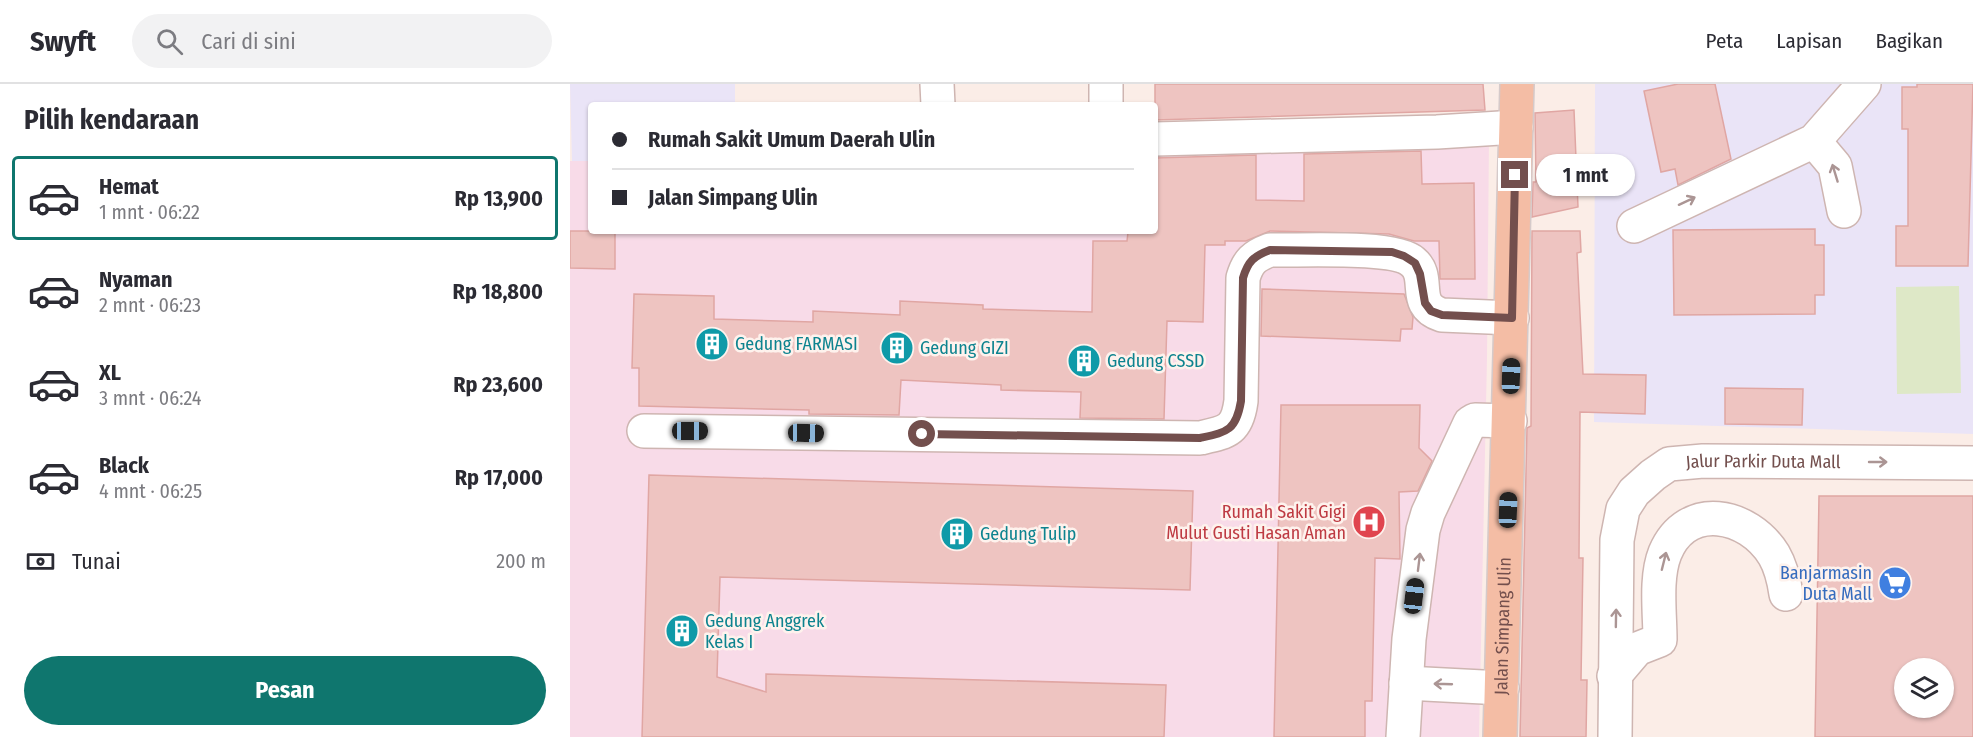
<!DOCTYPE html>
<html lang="id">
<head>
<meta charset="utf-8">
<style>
	body { margin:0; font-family:"Fira Sans Condensed",sans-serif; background:#f2f2f3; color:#2b2b33; height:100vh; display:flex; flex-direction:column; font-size:22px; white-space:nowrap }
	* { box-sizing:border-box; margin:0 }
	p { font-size:20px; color:#7c7c81 }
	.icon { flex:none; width:33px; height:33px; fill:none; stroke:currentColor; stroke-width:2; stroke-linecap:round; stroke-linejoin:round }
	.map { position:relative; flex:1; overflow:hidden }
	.drawer { display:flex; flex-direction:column; background:#fff; width:570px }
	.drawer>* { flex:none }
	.hud { position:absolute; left:18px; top:18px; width:570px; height:132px; border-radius:6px; box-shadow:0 2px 4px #0004; display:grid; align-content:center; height:132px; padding:0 24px; background:#fff }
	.controls { position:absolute; left:1324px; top:574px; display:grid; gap:12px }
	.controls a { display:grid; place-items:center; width:60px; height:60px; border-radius:50%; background:#fff; box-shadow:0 2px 4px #0004; font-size:30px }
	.end { position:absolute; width:27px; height:27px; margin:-14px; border:8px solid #734f4d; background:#fff; box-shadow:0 0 0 3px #fff }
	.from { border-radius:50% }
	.bubble { position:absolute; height:42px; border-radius:21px; background:#fff; box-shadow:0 2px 4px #0004; font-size:20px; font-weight:700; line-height:42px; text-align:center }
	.car { position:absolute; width:18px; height:36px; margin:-18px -9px; border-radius:8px; box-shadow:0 0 4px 2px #0007; background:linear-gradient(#222 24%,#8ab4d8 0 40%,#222 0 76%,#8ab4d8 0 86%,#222 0) }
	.hud b { display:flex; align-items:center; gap:21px; height:57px; font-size:22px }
	.hud b+b { border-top:2px solid #e1e1e2 }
	.hud i { width:15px; height:15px; background:#2b2b33 }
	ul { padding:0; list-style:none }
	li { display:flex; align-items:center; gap:18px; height:84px; margin:0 12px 9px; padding:0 12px; border:3px solid transparent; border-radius:6px }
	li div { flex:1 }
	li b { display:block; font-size:22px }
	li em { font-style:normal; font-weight:700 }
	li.on { border-color:#0f766e }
	li>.icon { width:54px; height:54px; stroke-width:1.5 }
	h2 { padding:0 24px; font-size:27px; line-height:72px }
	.pay { display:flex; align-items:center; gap:15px; height:66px; padding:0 24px; font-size:22px }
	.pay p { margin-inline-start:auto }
	.action { display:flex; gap:12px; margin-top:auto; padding:12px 24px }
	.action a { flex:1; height:69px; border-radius:36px; background:#0f766e; color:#fff; font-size:24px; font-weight:700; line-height:69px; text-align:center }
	header { display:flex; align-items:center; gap:36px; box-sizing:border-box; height:84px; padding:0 30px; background:#fff; border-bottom:2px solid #e1e1e2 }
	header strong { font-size:28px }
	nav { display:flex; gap:33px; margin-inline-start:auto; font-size:21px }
	.search { width:420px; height:54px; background:#f2f2f3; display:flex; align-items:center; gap:15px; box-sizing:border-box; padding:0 21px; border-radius:33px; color:#7c7c81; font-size:22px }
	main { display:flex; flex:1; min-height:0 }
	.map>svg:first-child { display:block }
	.education { fill:#eae4f7 }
	.medical { fill:#f8dbe8 }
	.grass { fill:#dee8c7 }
	.building { fill:#eec4c1; stroke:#e0a6a3; stroke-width:1.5; fill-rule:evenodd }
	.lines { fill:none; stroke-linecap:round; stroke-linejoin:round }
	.minor-casing { stroke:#ceb5b1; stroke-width:36 }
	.major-casing { stroke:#d5caca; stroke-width:36 }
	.minor { stroke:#fff; stroke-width:33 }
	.major { stroke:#f4bda5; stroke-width:33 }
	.oneway { stroke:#ab9594 }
	.route { stroke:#734f4d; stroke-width:8 }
	.labels { text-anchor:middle; stroke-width:5; stroke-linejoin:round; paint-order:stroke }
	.culture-label { font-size:18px; fill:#0d838f; stroke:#fef2ed; text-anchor:start }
	.street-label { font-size:18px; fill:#734f4d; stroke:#fef2ed }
	.health-label { font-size:18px; fill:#be3a42; stroke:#fef2ed; text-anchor:end }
	.shop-label { font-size:18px; fill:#366cbe; stroke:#fef2ed; text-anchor:end }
</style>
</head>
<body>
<header>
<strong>Swyft</strong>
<div class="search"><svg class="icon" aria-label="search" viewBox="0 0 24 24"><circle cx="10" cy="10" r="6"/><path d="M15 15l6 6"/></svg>Cari di sini</div>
<nav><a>Peta</a><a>Lapisan</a><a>Bagikan</a></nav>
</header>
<main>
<section class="drawer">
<h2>Pilih kendaraan</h2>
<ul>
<li class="on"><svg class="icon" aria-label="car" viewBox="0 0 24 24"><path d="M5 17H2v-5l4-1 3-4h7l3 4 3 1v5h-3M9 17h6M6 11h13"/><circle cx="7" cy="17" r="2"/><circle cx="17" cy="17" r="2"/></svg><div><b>Hemat</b><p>1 mnt · 06:22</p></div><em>Rp 13,900</em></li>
<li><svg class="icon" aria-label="car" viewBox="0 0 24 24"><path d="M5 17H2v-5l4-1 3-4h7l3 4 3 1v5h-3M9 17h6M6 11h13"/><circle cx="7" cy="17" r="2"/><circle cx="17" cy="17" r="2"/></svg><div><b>Nyaman</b><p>2 mnt · 06:23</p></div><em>Rp 18,800</em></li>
<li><svg class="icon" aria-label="car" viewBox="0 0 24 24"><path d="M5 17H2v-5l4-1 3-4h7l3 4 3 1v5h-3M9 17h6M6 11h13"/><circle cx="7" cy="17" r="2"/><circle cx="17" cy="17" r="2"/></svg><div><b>XL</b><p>3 mnt · 06:24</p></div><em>Rp 23,600</em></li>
<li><svg class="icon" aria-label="car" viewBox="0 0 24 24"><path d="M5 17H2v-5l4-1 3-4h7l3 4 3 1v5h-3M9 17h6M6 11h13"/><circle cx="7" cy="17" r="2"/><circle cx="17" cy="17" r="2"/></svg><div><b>Black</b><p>4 mnt · 06:25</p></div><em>Rp 17,000</em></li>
</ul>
<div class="pay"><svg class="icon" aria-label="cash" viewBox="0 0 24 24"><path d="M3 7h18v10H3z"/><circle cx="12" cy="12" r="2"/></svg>Tunai<p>200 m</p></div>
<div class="action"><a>Pesan</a></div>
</section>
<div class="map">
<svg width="1403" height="653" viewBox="0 0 1403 653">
	<rect width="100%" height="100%" fill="#fbede7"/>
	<g class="education">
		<polygon points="0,0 165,0 165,21 21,21 21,77 2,77"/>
		<polygon points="1025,0 1403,0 1403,350 1024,338"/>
	</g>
	<polygon class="medical" points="919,53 917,274 909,653 0,653 0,77 21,77 21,147 585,147 585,62"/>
	<polygon class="grass" points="1389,202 1391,309 1327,310 1326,203"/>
	<g class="building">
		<polygon points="585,0 913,0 915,26 585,36"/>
		<polygon points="1108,0 1145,0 1161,75 1108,101 1105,85 1091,88 1074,7"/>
		<polygon points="1347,0 1403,0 1398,182 1326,182 1326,142 1338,142 1338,45 1332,45 1332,3 1347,3"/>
		<polygon points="1004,26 1008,123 962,133 963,98 966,98 965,29"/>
		<polygon points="851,67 852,100 904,99 905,195 870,195 869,157 844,157 819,150 700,147 676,157 655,157 655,161 635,161 633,238 597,237 594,335 510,334 511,308 431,306 431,301 331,296 329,331 239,330 239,326 69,322 69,284 62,284 64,210 144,212 144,235 243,238 243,227 330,231 330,217 413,221 413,225 522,228 523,157 557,157 558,148 585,148 585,74 686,71 686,116 734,117 734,70"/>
		<polygon points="1245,145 1245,161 1254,161 1254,211 1245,211 1245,230 1104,231 1103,146"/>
		<polygon points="0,147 45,147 45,185 0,184"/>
		<polygon points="962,147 1010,147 1011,168 1007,169 1013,290 1076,291 1075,330 1010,328 1009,474 1013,474 1011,596 1017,596 1016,653 950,653 957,344 961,342"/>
		<polygon points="692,205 834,210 843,233 842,245 831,245 830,257 691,252"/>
		<polygon points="1155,304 1233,305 1232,341 1155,340"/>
		<polygon points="711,321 850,321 849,364 862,377 848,407 829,408 830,475 805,474 802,617 795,617 795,653 704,653"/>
		<polygon points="79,391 623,407 620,506 150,493 147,593 196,608 196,590 596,601 594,653 72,653"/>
		<path d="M 1249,412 L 1403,412 L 1403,653 L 1245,653 ZM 1335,585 L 1374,585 L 1374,624 L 1335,624 Z"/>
	</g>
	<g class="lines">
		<g class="minor-casing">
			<g id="minor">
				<polyline points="367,0 368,21"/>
				<polyline points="536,21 536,0"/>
				<polyline points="585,55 867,48 946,43"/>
				<polyline points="1244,57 1265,82 1274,127"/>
				<polyline points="1064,142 1244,57 1294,0"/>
				<path d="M 74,347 L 630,354 C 657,348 667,347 671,317 L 673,194 C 678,177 684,172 700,166 C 729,167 824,161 843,178 C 862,194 840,221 872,231 L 942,234"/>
				<path d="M 1044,592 L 1067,565 L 1090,556 C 1090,529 1085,494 1095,469 C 1117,417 1178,429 1204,471 C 1211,483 1214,496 1216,510"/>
				<polyline points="836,599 932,604"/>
				<polyline points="833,653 839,555 853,446 858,429 900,339 905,336 940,337"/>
				<path id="s1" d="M 1045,653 L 1047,456 L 1053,425 L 1064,408 L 1083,391 L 1099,380 L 1133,377 L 1403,379"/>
			</g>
		</g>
		<g class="major-casing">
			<g id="major">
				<path id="s2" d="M 930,653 L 947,0"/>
			</g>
		</g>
		<use href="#minor" class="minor"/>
		<use href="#major" class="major"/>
	</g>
	<defs><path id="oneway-shaft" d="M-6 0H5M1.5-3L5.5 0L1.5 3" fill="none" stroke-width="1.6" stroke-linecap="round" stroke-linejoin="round" transform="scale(1.5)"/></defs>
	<g class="oneway">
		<use href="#oneway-shaft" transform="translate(1265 89) rotate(-107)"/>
		<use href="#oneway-shaft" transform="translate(1117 117) rotate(-25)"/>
		<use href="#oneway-shaft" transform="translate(1308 378)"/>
		<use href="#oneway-shaft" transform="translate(1094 477) rotate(-76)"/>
		<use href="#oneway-shaft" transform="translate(849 478) rotate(-83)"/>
		<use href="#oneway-shaft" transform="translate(1046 534) rotate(-89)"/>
		<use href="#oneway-shaft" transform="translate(873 600) rotate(-178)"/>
	</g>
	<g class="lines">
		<path class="route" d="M 352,350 L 630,354 C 657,348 666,347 671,317 L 673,194 C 678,177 684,172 700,166 L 822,168 L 834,172 L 845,179 L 850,190 L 855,219 L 861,227 L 872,231 L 942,234 L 945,91"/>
	</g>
	<defs>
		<g id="building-disc" transform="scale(1.725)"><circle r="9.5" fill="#0f9aa8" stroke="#fef2ed"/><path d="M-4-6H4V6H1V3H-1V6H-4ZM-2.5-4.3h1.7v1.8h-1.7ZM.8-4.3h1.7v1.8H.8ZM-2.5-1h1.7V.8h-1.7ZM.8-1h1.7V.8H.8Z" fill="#fff"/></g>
		<g id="hospital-disc" transform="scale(1.725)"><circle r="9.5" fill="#e0444e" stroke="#fef2ed"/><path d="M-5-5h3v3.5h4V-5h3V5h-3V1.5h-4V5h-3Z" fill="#fff"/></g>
		<g id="supermarket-disc" transform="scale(1.725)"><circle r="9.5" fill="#3f7fe0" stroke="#fef2ed"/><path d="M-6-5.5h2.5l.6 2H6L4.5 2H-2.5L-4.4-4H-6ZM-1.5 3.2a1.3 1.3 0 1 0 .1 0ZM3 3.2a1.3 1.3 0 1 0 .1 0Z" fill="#fff"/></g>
	</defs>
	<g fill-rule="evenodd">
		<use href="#building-disc" x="142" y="260"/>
		<use href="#building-disc" x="327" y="264"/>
		<use href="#building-disc" x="514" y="277"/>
		<use href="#hospital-disc" x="799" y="438"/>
		<use href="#building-disc" x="387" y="450"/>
		<use href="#supermarket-disc" x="1325" y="499"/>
		<use href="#building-disc" x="112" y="547"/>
	</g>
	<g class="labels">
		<g class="culture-label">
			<text x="165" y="266">Gedung FARMASI</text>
			<text x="350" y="270">Gedung GIZI</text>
			<text x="537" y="283">Gedung CSSD</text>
			<text x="410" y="456">Gedung Tulip</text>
			<text x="135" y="543">Gedung Anggrek<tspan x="135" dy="21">Kelas I</tspan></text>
		</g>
		<g class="street-label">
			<text dy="6" stroke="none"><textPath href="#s1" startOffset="388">Jalur Parkir Duta Mall</textPath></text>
			<text dy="6" stroke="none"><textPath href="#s2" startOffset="111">Jalan Simpang Ulin</textPath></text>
		</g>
		<g class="health-label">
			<text x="776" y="434">Rumah Sakit Gigi<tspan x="776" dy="21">Mulut Gusti Hasan Aman</tspan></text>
		</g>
		<g class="shop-label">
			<text x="1302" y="495">Banjarmasin<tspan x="1302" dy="21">Duta Mall</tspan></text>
		</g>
	</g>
</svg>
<div class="controls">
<a><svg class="icon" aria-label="layers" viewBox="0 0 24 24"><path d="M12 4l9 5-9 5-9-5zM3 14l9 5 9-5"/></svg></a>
</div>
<i class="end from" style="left:352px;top:350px"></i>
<i class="end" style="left:945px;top:91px"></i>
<div class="bubble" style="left:966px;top:70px;width:99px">1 mnt</div>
<i class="car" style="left:941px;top:292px;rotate:2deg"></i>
<i class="car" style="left:120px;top:347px;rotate:90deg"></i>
<i class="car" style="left:236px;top:349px;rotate:91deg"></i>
<i class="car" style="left:938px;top:426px;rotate:2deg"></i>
<i class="car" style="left:844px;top:512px;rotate:7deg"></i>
<div class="hud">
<b><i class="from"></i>Rumah Sakit Umum Daerah Ulin</b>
<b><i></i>Jalan Simpang Ulin</b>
</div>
</div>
</main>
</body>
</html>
